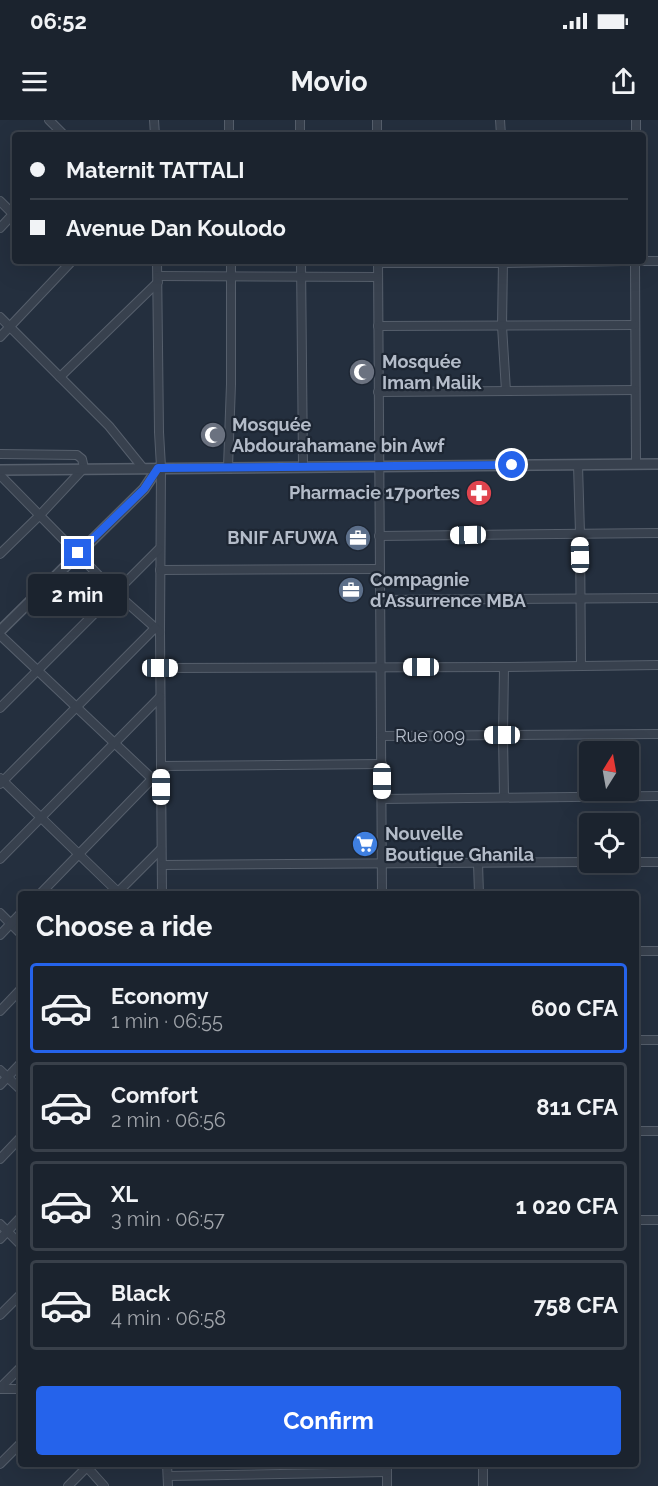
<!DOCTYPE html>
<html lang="en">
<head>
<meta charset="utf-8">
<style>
	body { margin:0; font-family:Raleway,sans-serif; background:#282f3a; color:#f1f3f6; height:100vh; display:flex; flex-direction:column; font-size:22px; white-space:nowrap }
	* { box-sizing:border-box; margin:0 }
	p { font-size:20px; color:#a0a4aa }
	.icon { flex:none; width:33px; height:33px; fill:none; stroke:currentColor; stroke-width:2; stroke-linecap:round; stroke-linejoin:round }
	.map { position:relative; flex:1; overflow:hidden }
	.side { position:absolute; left:18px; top:771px; width:621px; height:576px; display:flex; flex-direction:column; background:#1b232e; border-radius:6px; box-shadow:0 6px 24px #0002,0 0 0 2px #39404a }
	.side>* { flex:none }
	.hud { position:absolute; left:12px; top:12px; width:634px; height:132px; border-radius:6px; box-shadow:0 6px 24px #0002,0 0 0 2px #39404a; display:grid; align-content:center; height:132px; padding:0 18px; background:#1b232e }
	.needle { width:39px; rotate:11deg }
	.buttons { position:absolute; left:579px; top:621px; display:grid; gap:12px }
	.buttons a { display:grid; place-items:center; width:60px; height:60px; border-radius:6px; background:#1b232e; box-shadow:0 6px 24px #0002,0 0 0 2px #39404a; font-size:30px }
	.end { position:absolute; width:27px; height:27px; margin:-14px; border:8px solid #2563eb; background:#fff; box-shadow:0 0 0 3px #fff }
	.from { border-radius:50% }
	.bubble { position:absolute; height:42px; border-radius:6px; background:#1b232e; box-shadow:0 6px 24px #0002,0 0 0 2px #39404a; font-size:20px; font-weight:700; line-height:42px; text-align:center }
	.car { position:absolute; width:18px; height:36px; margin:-18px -9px; border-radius:8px; box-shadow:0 0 4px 2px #0007; background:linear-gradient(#fff 24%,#345 0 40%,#fff 0 76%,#345 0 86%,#fff 0) }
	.hud b { display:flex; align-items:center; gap:21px; height:57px; font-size:22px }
	.hud b+b { border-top:2px solid #39404a }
	.hud i { width:15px; height:15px; background:#f1f3f6 }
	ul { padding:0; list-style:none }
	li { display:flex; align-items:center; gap:18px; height:90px; margin:0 12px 9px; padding:0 6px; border:3px solid #39404a; border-radius:6px }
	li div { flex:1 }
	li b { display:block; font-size:22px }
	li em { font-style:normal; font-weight:700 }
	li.current { border-color:#2563eb }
	li>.icon { width:54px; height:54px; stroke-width:1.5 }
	h2 { padding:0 18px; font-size:27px; line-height:72px }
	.button { display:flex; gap:12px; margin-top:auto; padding:12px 18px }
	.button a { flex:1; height:69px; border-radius:6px; background:#2563eb; color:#fff; font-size:24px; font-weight:700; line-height:69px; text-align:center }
	.status { display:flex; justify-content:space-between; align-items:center; height:42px; padding:0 30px; background:#1b232e; direction:ltr }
	.status svg { height:16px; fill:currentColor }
	header { display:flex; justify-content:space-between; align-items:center; height:78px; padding:0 18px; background:#1b232e; font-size:27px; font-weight:700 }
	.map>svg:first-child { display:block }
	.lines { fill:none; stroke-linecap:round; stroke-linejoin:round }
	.minor-casing { stroke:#565f6c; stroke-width:10 }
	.tertiary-casing { stroke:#565f6c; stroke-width:12 }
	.minor { stroke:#38414e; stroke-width:8 }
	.tertiary { stroke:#38414e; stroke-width:9 }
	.route { stroke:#2563eb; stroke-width:8 }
	.labels { text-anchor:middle; stroke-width:4.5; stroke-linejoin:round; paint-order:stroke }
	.poi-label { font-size:18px; font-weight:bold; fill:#b4bcc9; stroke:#1d2633; text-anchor:start }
	.street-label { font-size:18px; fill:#b4bcc9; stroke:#1d2633 }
</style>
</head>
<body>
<div class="status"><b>06:52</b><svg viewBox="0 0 49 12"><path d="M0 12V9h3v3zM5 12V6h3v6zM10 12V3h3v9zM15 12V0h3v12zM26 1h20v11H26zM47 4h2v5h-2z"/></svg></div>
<header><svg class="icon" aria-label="menu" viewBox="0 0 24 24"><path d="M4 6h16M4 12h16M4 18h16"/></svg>Movio<svg class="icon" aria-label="share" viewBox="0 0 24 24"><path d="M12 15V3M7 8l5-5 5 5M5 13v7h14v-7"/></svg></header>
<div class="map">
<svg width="658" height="1366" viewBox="0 0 658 1366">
	<rect width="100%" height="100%" fill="#242f3e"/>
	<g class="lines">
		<g class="minor-casing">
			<g id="minor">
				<polyline points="49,0 64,15"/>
				<polyline points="154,0 155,15"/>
				<polyline points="229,0 229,15"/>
				<polyline points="300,0 300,15"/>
				<polyline points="377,0 377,15"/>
				<polyline points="500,0 501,15"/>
				<polyline points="636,0 636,15"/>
				<polyline points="0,81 13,94"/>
				<polyline points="0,108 15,92"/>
				<polyline points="157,141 159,312 161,347 160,512 162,774"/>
				<polyline points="301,141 303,346"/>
				<polyline points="378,141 382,774"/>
				<polyline points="503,141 502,206 506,271"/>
				<polyline points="635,141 636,344"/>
				<polyline points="644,141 658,141"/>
				<polyline points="378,143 503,143 622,141"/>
				<polyline points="158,156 378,157"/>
				<polyline points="0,197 109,306 143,348"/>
				<polyline points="378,206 635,205"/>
				<polyline points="0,217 72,141"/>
				<polyline points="60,257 158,162"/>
				<polyline points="378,272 635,270"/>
				<polyline points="0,334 77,335 82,339 84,348 40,395 0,434"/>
				<polyline points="578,345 580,413 581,545"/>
				<polyline points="228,347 231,264 231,141"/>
				<polyline points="2,357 116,473 160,512"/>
				<polyline points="379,416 658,413"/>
				<polyline points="160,450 379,449"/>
				<polyline points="379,480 658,478"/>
				<polyline points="0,515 161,667"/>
				<polyline points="504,547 503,615 504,677"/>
				<polyline points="160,548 504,547 658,545"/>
				<polyline points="0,588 159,429"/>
				<polyline points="381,616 658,614"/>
				<polyline points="161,646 382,644"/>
				<polyline points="0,658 120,774"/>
				<polyline points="0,664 155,508"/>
				<polyline points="382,679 658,676"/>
				<polyline points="0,739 160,577"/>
				<polyline points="628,742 658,742"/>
				<polyline points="478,743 479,774"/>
				<polyline points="162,745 590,742"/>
				<polyline points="40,774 152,659"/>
				<polyline points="116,774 161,729"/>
				<polyline points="0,793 21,814"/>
				<polyline points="0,815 21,793"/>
				<polyline points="636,831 658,831"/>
				<polyline points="0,891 21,869"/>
				<polyline points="636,920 658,920"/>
				<polyline points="0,950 21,970"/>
				<polyline points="0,965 21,943"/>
				<polyline points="636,1011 658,1011"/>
				<polyline points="0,1039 21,1017"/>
				<polyline points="636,1100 658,1100"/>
				<polyline points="0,1104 21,1125"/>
				<polyline points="0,1119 21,1097"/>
				<polyline points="0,1195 21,1174"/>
				<polyline points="0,1268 21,1247"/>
				<polyline points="0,1269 21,1269"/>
				<polyline points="0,1344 21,1323"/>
				<polyline points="167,1344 168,1366"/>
				<polyline points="387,1344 387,1366"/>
				<polyline points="87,1347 104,1366"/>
				<polyline points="168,1356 387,1352"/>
				<polyline points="68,1366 90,1344"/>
				<polyline points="483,1366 483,1344"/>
			</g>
		</g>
		<g class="tertiary-casing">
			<g id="tertiary">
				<polyline points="0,350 658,344"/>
				<polyline points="0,511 144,369 158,348"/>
			</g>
		</g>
		<use href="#minor" class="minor"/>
		<use href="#tertiary" class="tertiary"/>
	</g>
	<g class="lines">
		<polyline class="route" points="78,433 144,369 158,348 512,345"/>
	</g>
	<defs>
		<g id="mosque-disc" transform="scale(1.35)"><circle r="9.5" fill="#6b7280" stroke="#1d2633"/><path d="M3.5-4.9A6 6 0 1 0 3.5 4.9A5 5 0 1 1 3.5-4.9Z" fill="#fff"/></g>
		<g id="pharmacy-disc" transform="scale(1.35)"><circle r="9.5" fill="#e0444e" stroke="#1d2633"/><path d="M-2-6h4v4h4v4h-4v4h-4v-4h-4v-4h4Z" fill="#fff"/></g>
		<g id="office-disc" transform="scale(1.35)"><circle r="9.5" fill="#5c6f8a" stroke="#1d2633"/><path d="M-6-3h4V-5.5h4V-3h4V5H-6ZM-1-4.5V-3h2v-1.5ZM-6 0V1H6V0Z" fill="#fff"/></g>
		<g id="supermarket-disc" transform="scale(1.35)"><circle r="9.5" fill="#3f7fe0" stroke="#1d2633"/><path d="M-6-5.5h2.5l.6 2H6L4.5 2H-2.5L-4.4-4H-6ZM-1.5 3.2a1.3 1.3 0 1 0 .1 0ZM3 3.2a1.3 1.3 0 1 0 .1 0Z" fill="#fff"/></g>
	</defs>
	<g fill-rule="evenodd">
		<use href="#mosque-disc" x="362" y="252"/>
		<use href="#mosque-disc" x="213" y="315"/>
		<use href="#pharmacy-disc" x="479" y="373"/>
		<use href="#office-disc" x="358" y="418"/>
		<use href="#office-disc" x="351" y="470"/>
		<use href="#supermarket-disc" x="365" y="724"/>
	</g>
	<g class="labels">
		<g class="poi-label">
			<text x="382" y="248">Mosquée<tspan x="382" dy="21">Imam Malik</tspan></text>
			<text x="232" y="311">Mosquée<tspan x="232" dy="21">Abdourahamane bin Awf</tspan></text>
			<text x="460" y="379" text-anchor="end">Pharmacie 17portes</text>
			<text x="338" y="424" text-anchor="end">BNIF AFUWA</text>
			<text x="370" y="466">Compagnie<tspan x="370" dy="21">d'Assurrence MBA</tspan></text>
			<text x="385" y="720">Nouvelle<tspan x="385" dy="21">Boutique Ghanila</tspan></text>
		</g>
		<g class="street-label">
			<text x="430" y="622">Rue 009</text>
		</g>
	</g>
</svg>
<div class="buttons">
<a><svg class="needle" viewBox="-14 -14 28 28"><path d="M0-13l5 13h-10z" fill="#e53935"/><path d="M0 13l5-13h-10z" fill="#a0a4aa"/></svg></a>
<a><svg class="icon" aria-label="locate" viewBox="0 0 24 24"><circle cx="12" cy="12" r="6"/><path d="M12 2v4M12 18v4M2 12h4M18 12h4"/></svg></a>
</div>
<i class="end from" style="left:512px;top:345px"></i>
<i class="end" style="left:78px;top:433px"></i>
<div class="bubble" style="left:28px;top:454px;width:99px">2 min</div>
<i class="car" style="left:468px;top:415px;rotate:269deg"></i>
<i class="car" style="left:580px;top:435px;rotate:359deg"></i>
<i class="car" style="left:421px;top:547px;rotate:270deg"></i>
<i class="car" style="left:160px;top:548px;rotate:90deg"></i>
<i class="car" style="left:502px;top:615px;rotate:270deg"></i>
<i class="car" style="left:382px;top:661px;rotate:180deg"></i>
<i class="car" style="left:161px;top:667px;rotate:0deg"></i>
<div class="hud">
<b><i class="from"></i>Maternit TATTALI</b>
<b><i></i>Avenue Dan Koulodo</b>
</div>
<section class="side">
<h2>Choose a ride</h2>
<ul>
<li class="current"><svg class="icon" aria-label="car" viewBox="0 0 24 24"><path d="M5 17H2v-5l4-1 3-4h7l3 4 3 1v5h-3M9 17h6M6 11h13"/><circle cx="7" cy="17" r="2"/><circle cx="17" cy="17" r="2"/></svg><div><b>Economy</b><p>1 min · 06:55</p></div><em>600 CFA</em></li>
<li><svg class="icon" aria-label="car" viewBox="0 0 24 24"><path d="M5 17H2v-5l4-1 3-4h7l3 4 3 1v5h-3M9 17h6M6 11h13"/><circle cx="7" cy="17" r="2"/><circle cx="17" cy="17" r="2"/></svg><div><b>Comfort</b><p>2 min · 06:56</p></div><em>811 CFA</em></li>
<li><svg class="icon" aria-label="car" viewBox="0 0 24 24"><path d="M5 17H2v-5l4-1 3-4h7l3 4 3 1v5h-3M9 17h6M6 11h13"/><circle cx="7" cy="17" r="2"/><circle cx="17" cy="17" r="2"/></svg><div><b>XL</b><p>3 min · 06:57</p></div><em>1 020 CFA</em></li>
<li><svg class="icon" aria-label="car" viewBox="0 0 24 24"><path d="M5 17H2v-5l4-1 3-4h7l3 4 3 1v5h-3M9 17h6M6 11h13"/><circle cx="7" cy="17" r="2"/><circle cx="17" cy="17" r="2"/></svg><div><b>Black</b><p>4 min · 06:58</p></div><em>758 CFA</em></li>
</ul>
<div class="button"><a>Confirm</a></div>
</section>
</div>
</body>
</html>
